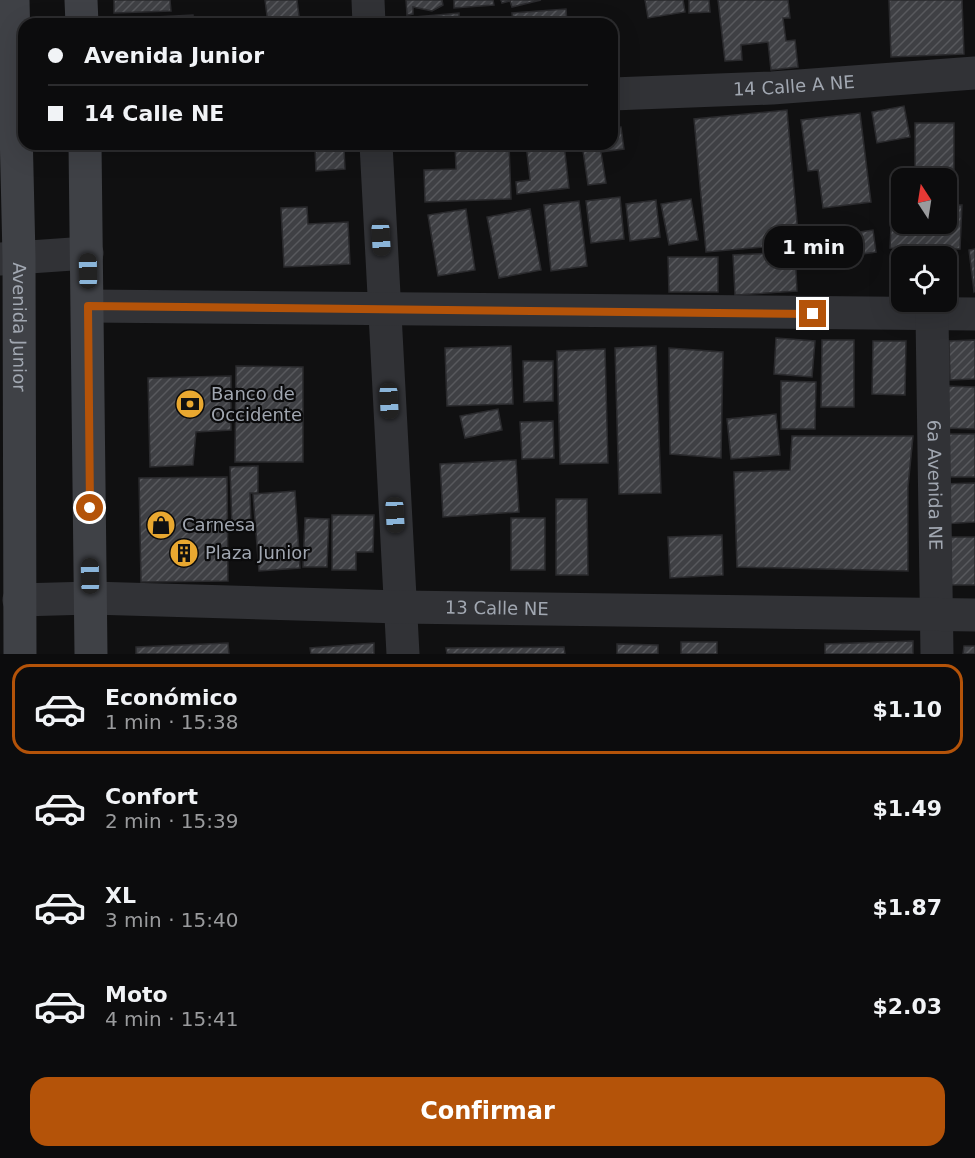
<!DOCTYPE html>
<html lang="es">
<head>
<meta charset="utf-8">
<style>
	body { margin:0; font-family:"DejaVu Sans",sans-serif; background:#1a1a1b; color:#f1f3f6; height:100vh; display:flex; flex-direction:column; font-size:22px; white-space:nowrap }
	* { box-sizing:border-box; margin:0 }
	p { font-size:20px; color:#9a9b9d }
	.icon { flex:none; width:33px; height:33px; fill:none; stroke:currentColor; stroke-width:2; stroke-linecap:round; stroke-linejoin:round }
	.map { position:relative; height:654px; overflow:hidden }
	.details { display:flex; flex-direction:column; background:#0c0c0d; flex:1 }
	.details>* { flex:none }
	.guide { position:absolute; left:18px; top:18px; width:600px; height:132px; border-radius:18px; box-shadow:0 6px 24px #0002,0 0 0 2px #2c2c2e; display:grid; align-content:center; height:132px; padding:0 30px; background:#0c0c0d }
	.needle { width:39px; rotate:348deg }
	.buttons { position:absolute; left:891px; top:168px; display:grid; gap:12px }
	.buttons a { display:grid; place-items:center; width:66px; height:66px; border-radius:12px; background:#0c0c0d; box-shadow:0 6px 24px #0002,0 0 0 2px #2c2c2e; font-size:30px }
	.end { position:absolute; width:27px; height:27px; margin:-14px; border:8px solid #b45309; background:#fff; box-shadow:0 0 0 3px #fff }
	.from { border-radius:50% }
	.bubble { position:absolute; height:42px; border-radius:18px; background:#0c0c0d; box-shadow:0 6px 24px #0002,0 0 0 2px #2c2c2e; font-size:20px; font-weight:800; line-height:42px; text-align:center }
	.car { position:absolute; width:18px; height:36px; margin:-18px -9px; border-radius:8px; box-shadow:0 0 4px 2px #0007; background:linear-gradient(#222 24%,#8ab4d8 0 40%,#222 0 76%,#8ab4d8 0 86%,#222 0) }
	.guide b { display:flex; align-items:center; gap:21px; height:57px; font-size:22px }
	.guide b+b { border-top:2px solid #2c2c2e }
	.guide i { width:15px; height:15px; background:#f1f3f6 }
	ul { padding:10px 0 0; list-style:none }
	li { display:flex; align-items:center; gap:18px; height:90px; margin:0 12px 9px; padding:0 18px; border:3px solid transparent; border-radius:18px }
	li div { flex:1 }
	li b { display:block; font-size:22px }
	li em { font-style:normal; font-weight:800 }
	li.selected { border-color:#b45309 }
	li>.icon { width:54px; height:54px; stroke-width:1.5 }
	.cta { display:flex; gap:12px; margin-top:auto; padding:12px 30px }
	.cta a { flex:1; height:69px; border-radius:18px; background:#b45309; color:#fff; font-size:24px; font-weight:800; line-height:69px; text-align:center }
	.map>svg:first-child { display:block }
	.building { fill:url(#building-hatch); stroke:#2a2a2d; stroke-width:1.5 }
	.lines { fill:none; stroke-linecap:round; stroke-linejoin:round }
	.minor { stroke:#313236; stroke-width:33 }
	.secondary { stroke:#3f4146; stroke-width:33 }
	.route { stroke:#b45309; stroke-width:8 }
	.labels { text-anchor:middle; stroke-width:4.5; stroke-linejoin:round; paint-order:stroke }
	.street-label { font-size:18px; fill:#a1a7b1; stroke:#0b0b0c }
	.poi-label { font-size:18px; fill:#a1a7b1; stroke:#0b0b0c; text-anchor:start }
</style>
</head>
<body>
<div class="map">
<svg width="975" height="654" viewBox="0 0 975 654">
	<defs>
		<pattern id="building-hatch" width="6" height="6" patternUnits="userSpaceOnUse" patternTransform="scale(1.5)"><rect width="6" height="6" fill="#3f4044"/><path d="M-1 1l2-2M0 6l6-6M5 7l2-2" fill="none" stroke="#58595d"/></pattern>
	</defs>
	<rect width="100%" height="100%" fill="#101011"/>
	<g class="building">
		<polygon points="114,0 170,0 171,11 114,13"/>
		<polygon points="265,0 297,0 300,24 268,24"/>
		<polygon points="406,0 442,0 443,5 432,11 413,7 413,14 407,15"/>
		<polygon points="454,0 493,0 494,5 454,8"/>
		<polygon points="501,0 541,0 512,7 510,1 502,3"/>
		<polygon points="645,0 683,0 685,12 648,18"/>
		<polygon points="689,0 709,0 710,12 689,13"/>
		<polygon points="718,0 788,0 790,18 783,18 786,41 795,40 798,67 771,70 768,42 741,45 742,60 725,61"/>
		<polygon points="889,0 962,0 964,54 891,57"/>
		<polygon points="566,9 567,24 513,24 512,13"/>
		<polygon points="459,13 459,24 416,24 415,17"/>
		<polygon points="193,15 194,24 118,24 117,19"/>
		<polygon points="904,106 910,137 877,143 872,112"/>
		<polygon points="787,110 799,244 706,252 694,119"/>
		<polygon points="860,113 871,202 823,208 818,170 808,171 801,120"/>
		<polygon points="915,123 954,123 954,196 946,196 946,178 915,178"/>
		<polygon points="621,127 624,149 601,152 606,183 588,185 582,144 612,144 612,128"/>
		<polygon points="124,144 277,144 124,150"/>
		<polygon points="455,144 509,144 511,199 425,202 424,170 456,169"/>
		<polygon points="526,144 564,144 569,188 517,194 516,182 530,180"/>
		<polygon points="344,148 345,169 316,171 315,149"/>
		<polygon points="620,197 624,239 591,243 586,201"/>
		<polygon points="691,199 698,240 669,245 661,204"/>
		<polygon points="656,200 660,237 630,241 626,204"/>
		<polygon points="579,201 587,266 551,271 544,205"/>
		<polygon points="902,205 902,224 946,224 946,205 962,205 960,249 890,248 892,206"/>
		<polygon points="307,207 308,224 348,222 350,264 284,267 281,208"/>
		<polygon points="466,209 475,270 438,276 428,215"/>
		<polygon points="530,209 541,270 499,278 487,217"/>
		<polygon points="873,230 876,252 856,255 853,233"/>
		<polygon points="975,249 975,291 974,292 969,250"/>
		<polygon points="795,252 797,291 735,295 733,255"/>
		<polygon points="907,254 933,255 933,256 907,256"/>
		<polygon points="668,257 718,257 718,292 669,292"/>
		<polygon points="776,338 815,341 812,377 774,374"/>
		<polygon points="822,340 854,340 854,407 821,407"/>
		<polygon points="975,340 975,379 950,380 949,341"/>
		<polygon points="873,341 906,341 905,395 872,394"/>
		<polygon points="511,346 513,404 447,406 445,348"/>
		<polygon points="656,346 661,493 619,494 615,348"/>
		<polygon points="669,348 723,352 721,458 670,454"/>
		<polygon points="605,349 608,463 560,464 557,351"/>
		<polygon points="523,361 553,361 553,401 524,402"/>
		<polygon points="236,366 303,367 303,462 235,462"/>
		<polygon points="231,376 231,430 196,432 193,465 150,467 148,378"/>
		<polygon points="781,381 816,382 815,429 781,429"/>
		<polygon points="947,386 975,387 975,429 945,428"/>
		<polygon points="498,409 502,430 465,438 460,416"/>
		<polygon points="776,414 780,455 731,459 727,419"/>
		<polygon points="553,421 554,458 522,459 520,422"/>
		<polygon points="938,434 975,434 975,477 937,477"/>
		<polygon points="792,436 913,436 908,487 908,571 737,567 734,472 790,470"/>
		<polygon points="516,460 519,512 443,517 440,464"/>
		<polygon points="258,466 258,493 250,493 251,526 232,527 230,467"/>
		<polygon points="227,477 228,581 141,582 139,478"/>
		<polygon points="975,483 975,522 943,524 941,484"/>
		<polygon points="295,491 300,568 259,571 253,494"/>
		<polygon points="556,499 587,499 588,575 556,575"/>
		<polygon points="332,515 374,515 373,552 356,552 356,570 332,570"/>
		<polygon points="305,518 329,519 327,567 303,567"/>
		<rect x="511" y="518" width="34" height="52"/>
		<polygon points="722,535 723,575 670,578 668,537"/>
		<rect x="938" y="537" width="37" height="48"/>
		<polygon points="913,641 913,654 825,654 825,644"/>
		<rect x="681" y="642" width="36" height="12"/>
		<polygon points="228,643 229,654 136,654 136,647"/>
		<polygon points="374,643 374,654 311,654 310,648"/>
		<polygon points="617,644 658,645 658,654 617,654"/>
		<polygon points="964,646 975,646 975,654 963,654"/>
		<polygon points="564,647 565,654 447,654 446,648"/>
	</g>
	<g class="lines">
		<g class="minor">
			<polyline points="368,0 369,24"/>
			<path id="s1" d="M 612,94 L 772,88 L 975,73"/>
			<polyline points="376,144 403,654"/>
			<polyline points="0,259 87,253"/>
			<polyline points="88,306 975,314"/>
			<path id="s2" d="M 932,315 L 937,654"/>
			<path id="s3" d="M 19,600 L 91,598 L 400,607 L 975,615"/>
		</g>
		<g class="secondary">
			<path id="s4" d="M 13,0 L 19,257 L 20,654"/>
			<polyline points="81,0 82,24"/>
			<polyline points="85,144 91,654"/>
		</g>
	</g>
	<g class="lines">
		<polyline class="route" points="90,508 88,306 813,314"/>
	</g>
	<defs>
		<g id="bank-disc" transform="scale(1.5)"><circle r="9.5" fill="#e9a830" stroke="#0b0b0c"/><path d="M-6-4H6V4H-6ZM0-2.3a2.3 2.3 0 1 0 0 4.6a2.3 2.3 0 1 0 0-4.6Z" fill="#111"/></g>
		<g id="shop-disc" transform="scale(1.5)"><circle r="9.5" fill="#e9a830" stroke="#0b0b0c"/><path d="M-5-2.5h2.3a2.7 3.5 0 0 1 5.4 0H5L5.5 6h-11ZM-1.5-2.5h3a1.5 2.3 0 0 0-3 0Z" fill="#111"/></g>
		<g id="building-disc" transform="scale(1.5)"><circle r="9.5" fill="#e9a830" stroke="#0b0b0c"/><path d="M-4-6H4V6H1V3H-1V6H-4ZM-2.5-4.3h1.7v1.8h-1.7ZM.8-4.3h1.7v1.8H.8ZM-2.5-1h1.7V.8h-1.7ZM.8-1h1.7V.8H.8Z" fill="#111"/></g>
	</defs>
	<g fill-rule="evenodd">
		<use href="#bank-disc" x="190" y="404"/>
		<use href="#shop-disc" x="161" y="525"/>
		<use href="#building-disc" x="184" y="553"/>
	</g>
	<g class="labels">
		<g class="street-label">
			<text dy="6" stroke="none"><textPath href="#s1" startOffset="182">14 Calle A NE</textPath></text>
			<text dy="6" stroke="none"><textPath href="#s4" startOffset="327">Avenida Junior</textPath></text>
			<text dy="6" stroke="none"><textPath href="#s2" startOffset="170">6a Avenida NE</textPath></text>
			<text dy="6" stroke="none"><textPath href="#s3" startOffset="478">13 Calle NE</textPath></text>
		</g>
		<g class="poi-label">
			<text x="211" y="400">Banco de<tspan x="211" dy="21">Occidente</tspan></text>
			<text x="182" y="531">Carnesa</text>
			<text x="205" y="559">Plaza Junior</text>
		</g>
	</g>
</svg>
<div class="buttons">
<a><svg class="needle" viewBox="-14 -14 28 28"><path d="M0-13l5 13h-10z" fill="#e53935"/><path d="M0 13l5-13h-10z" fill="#9a9b9d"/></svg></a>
<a><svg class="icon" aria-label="locate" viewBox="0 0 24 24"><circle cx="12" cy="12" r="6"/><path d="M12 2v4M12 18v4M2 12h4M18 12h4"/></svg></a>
</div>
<i class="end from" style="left:90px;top:508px"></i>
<i class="end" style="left:813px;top:314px"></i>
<div class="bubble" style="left:764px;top:226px;width:99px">1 min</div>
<i class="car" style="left:381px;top:238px;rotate:177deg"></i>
<i class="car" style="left:88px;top:271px;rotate:359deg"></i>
<i class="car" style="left:389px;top:401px;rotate:177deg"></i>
<i class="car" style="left:395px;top:515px;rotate:177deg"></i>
<i class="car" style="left:90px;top:576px;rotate:359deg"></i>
<div class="guide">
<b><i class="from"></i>Avenida Junior</b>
<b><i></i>14 Calle NE</b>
</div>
</div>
<section class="details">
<ul>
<li class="selected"><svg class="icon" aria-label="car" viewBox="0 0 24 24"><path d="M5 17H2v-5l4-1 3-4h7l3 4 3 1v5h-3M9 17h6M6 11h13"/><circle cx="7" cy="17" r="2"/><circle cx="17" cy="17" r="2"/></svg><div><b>Económico</b><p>1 min · 15:38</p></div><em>$1.10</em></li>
<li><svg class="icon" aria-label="car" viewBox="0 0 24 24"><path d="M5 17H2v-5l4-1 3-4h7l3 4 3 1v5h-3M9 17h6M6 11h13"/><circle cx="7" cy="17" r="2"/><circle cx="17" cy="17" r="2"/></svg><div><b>Confort</b><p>2 min · 15:39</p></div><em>$1.49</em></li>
<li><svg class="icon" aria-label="car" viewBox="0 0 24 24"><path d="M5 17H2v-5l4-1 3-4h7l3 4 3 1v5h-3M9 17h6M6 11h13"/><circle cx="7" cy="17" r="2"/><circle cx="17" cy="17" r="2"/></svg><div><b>XL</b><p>3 min · 15:40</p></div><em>$1.87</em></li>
<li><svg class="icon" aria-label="car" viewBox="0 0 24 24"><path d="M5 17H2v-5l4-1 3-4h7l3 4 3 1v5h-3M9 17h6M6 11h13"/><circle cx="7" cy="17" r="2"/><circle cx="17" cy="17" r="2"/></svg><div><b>Moto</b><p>4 min · 15:41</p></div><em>$2.03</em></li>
</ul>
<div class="cta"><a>Confirmar</a></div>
</section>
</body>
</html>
